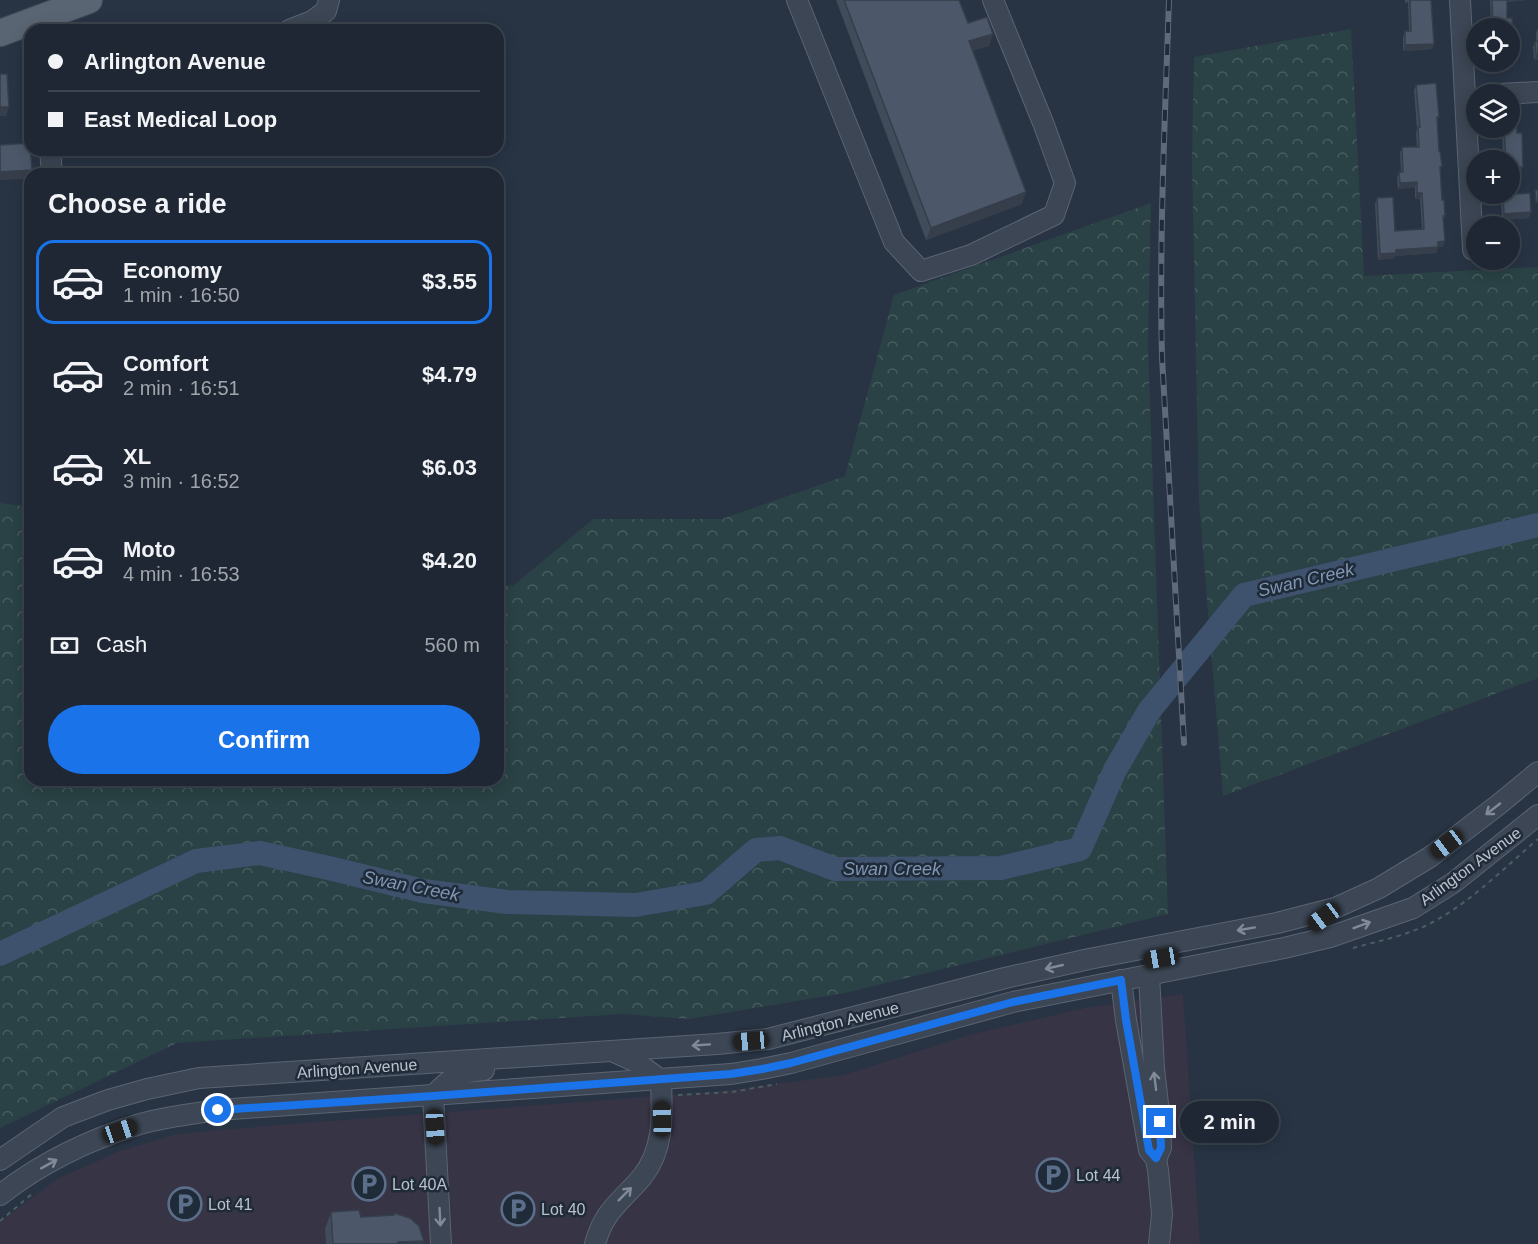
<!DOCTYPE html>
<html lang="en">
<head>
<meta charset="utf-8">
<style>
	body { margin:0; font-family:Helvetica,sans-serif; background:#2b333f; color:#f1f3f6; height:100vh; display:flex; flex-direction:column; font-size:22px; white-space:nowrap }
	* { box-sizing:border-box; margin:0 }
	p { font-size:20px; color:#a1a5ac }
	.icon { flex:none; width:33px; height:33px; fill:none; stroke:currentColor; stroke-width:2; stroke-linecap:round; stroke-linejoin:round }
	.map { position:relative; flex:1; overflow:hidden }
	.details { position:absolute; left:24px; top:168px; width:480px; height:618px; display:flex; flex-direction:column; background:#1e2733; border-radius:18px; box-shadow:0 3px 15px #0003,0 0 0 2px #3c444e }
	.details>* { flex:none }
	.hud { position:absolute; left:24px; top:24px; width:480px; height:132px; border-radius:18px; box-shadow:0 3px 15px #0003,0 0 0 2px #3c444e; display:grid; align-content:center; height:132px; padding:0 24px; background:#1e2733 }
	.controls { position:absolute; left:1466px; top:18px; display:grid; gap:12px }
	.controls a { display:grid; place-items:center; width:54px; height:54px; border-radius:50%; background:#1e2733; box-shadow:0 3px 15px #0003,0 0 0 2px #3c444e; font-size:30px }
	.end { position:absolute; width:27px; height:27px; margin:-14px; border:8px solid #1a73e8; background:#fff; box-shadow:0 0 0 3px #fff }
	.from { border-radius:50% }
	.bubble { position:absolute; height:42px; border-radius:21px; background:#1e2733; box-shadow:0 3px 15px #0003,0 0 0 2px #3c444e; font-size:20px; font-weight:700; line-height:42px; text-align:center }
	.car { position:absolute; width:18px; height:36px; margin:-18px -9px; border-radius:8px; box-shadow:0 0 4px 2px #0007; background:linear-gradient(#222 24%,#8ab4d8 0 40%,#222 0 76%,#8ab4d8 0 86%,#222 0) }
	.hud b { display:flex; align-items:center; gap:21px; height:57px; font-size:22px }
	.hud b+b { border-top:2px solid #3c444e }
	.hud i { width:15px; height:15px; background:#f1f3f6 }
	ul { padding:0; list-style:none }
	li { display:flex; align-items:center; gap:18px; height:84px; margin:0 12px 9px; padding:0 12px; border:3px solid transparent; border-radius:18px }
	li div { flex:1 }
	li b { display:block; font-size:22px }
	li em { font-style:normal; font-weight:700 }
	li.on { border-color:#1a73e8 }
	li>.icon { width:54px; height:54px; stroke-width:1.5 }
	h2 { padding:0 24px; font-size:27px; line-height:72px }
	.pay { display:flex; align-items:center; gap:15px; height:66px; padding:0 24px; font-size:22px }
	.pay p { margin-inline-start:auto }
	.primary-button { display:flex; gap:12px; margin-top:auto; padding:12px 24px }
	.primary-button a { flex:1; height:69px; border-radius:36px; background:#1a73e8; color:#fff; font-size:24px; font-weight:700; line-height:69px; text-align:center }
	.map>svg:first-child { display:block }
	.medical { fill:#363445 }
	.forest { fill:url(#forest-crowns) }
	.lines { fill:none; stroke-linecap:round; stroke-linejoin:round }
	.river { stroke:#3e516d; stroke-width:24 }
	.minor-casing { stroke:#5b6471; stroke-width:22 }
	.major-casing { stroke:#464f5d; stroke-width:28 }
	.path { stroke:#485f61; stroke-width:2; stroke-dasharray:4.5 4.5; stroke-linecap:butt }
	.minor { stroke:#3c4654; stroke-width:20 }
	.major { stroke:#5a6574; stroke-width:26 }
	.rail-casing { stroke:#5e6a7b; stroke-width:6 }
	.rail { stroke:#202b39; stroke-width:4; stroke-dasharray:11; stroke-linecap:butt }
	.wall { fill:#414c5b }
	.shaded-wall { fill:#353e4a }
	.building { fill:#4c586a; stroke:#353e4a; stroke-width:1.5 }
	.oneway { stroke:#818a97 }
	.route { stroke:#1a73e8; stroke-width:8 }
	.labels { text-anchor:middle; stroke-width:5; stroke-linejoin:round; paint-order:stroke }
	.street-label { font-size:16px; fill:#bac1cd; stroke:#202b39 }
	.poi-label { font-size:16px; fill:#bac1cd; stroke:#202b39; text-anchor:start }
	.water-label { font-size:18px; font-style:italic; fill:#8197b4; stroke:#202b39 }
</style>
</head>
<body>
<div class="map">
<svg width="1538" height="1244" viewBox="0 0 1538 1244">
	<defs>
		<pattern id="forest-crowns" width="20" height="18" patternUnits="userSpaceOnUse" patternTransform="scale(1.5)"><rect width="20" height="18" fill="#2a4245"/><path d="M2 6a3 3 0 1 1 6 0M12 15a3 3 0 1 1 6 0" fill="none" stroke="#475c5f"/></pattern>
	</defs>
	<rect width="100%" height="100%" fill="#283444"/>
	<polygon class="medical" points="1183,994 1200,1244 0,1244 0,1221 59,1178 120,1151 177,1134 277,1125 713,1092 844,1075 969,1035 1085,1008"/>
	<g class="forest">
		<polygon points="1351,29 1364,276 1538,267 1538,678 1223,796 1199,501 1192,161 1194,57"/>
		<polygon points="1151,203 1148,345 1168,914 845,993 689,1019 622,1014 177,1043 0,1128 0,503 30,507 30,780 498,780 498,585 513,586 593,519 722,519 845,476 894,295"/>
	</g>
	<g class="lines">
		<polyline class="river" points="0,954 196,861 260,853 333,869 423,891 507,902 635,905 706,893 756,850 780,848 835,869 1001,868 1080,849 1115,770 1149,711 1244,595 1538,525"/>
		<g class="minor-casing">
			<g id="minor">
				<polyline points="797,0 894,242 921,271 971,255 1054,215 1065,183 1044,125 993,0"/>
				<polyline points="1460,0 1473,250"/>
				<polyline points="289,30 312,21 326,11 329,0"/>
				<polyline points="1500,94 1538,92"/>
				<polyline points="50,150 52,174"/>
				<polyline points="1149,975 1154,1068 1160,1122 1161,1148 1156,1159"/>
				<polyline points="1121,980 1126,1020 1149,1150 1156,1159 1158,1170 1162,1214 1159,1244"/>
				<polyline points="0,1160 63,1117 108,1100 147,1089 199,1078 717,1044 768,1039 1009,977 1089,959 1277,923 1335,908 1379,888 1430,857 1498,805 1538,772"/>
				<path d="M 0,1195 C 41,1163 91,1139 140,1124 C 165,1117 192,1114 218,1110 L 731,1074 L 762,1069 L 791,1063 L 1013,1002 L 1284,948 L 1330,937 L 1413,908 L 1453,883 L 1538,815"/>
				<path d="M 441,1244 L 433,1096 C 450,1078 458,1072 484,1070"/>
				<path d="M 595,1244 C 604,1210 621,1202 642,1177 C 665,1148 662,1114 661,1080 L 636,1062 L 614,1052"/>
			</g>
		</g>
		<g class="major-casing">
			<polyline id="major" points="0,33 89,0"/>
		</g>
		<g class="path">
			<path d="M 1353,948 C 1379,941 1409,935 1433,922 C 1472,901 1504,868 1538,839"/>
			<polyline points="678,1095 732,1092 777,1084"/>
			<polyline points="0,1221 32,1194"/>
		</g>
		<use href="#minor" class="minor"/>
		<use href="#major" class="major"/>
		<g class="rail-casing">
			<path id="rail" d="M 1169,0 C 1165,119 1159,238 1162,357 L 1184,743"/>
		</g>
		<use href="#rail" class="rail"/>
	</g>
	<g class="wall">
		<polygon points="836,0 959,0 968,23 989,46 973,50 1022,204 926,240"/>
		<polygon points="1405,0 1431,0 1434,44 1432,49 1403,51 1403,37 1405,31 1409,31 1408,2 1405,3"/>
		<polygon points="1490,0 1526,0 1507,2 1507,18 1512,18 1514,62 1512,67 1494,68 1493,62 1509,62 1509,28 1491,28"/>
		<polygon points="1538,28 1538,60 1534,60 1533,47 1535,42 1536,42 1536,33"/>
		<polygon points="1416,85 1439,117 1437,120 1440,170 1442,200 1445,216 1443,221 1443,247 1438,247 1436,253 1395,256 1394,258 1378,260 1375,204 1377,198 1395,231 1422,229 1420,199 1415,199 1415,187 1398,189 1397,178 1399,172 1401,172 1400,153 1402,147 1417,147 1416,133 1417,129 1414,90"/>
		<polygon points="1502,128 1509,128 1521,173 1509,174 1509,160 1503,160"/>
		<polygon points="1503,195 1529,218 1502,220 1501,201"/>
		<polygon points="331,1212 361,1217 394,1215 394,1213 423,1244 326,1244 325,1229"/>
	</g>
	<g class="shaded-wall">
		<polygon points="1505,0 1526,0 1505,2"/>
		<polygon points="993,34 989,46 965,53 969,41"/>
		<polygon points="1434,44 1432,49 1403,51 1405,45"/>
		<polygon points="1536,55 1538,55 1538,60 1534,60"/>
		<polygon points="1514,62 1512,67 1494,68 1495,63"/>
		<polygon points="0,107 9,107 6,116 0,116"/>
		<polygon points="1523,167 1521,173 1509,174 1509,168"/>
		<polygon points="32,170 31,174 30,174 29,179 0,180 0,172"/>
		<polygon points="1417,182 1415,187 1398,189 1400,183"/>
		<polygon points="1026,192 1022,204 926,240 931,228"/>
		<polygon points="1417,193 1422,193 1420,199 1415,199"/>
		<polygon points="1531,212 1529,218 1502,220 1504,214"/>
		<polygon points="1445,241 1443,247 1438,247 1436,253 1395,256 1394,258 1378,260 1380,254 1396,250"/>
		<polygon points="424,1241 423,1244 397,1244 398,1242"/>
	</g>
	<g class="building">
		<polygon points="844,0 959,0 968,23 987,17 993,34 969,41 1026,192 931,228"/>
		<polygon points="1410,0 1431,0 1434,44 1405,45 1405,31 1411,31"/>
		<polygon points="1492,0 1507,0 1507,18 1512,18 1514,62 1495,63 1495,62 1509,62 1509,28 1493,28"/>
		<polygon points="1538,41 1538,55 1536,55 1535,42"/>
		<polygon points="0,74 7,74 9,107 0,107"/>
		<polygon points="1436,83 1439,117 1437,117 1439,151 1440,151 1442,166 1440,167 1442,200 1444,200 1445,216 1443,216 1445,241 1438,242 1438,247 1396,250 1396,253 1380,254 1377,198 1393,197 1395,231 1424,229 1422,193 1417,193 1417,182 1400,183 1399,172 1403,172 1402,147 1419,147 1418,127 1420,127 1416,85"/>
		<polygon points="1509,122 1517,122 1517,133 1522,133 1523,167 1509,168 1509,160 1506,160 1504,128 1509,128"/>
		<polygon points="30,143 32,170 0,172 0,145"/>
		<polygon points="1535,190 1538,190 1538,202 1536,202"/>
		<polygon points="1530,193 1531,212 1504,214 1503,195"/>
		<polygon points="359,1210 361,1217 394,1215 394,1213 410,1218 419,1226 424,1241 398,1242 397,1244 333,1244 331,1212"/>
	</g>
	<defs><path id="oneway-shaft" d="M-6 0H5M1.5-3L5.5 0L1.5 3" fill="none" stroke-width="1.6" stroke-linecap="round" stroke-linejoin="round" transform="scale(1.5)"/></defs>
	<g class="oneway">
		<use href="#oneway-shaft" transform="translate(1493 809) rotate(142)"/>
		<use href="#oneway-shaft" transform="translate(1362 925) rotate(-21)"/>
		<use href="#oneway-shaft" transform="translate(1246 929) rotate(170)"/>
		<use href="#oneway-shaft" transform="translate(1054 967) rotate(167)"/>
		<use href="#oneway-shaft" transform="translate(701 1045) rotate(176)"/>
		<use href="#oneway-shaft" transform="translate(1155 1081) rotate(-97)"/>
		<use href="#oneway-shaft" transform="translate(49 1164) rotate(-29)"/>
		<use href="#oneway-shaft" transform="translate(625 1194) rotate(-45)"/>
		<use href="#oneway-shaft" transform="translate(440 1217) rotate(87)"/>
	</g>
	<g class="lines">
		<polyline class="route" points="218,1110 433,1096 731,1074 762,1069 791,1063 1013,1002 1121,980 1126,1020 1149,1150 1156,1158 1161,1148 1160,1122"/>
	</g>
	<defs>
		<g id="parking-ring" transform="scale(1.725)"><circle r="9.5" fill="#202b39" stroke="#5c6f8a" stroke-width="1.5"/><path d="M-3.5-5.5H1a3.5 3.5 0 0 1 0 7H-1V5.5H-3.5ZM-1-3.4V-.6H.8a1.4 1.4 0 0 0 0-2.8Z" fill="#5c6f8a"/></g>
	</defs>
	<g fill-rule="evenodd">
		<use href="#parking-ring" x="1053" y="1175"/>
		<use href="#parking-ring" x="369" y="1184"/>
		<use href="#parking-ring" x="185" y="1204"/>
		<use href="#parking-ring" x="518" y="1209"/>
	</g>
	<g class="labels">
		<g class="street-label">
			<text transform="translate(1470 866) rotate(-36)" y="6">Arlington Avenue</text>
			<text transform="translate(840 1021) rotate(-14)" y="6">Arlington Avenue</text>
			<text transform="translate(357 1068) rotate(-4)" y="6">Arlington Avenue</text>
		</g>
		<g class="poi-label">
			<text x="1076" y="1181">Lot 44</text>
			<text x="392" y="1190">Lot 40A</text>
			<text x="208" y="1210">Lot 41</text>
			<text x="541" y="1215">Lot 40</text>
		</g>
		<g class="water-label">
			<text transform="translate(1306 580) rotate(-13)" y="6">Swan Creek</text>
			<text x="892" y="875">Swan Creek</text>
			<text transform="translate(411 886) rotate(11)" y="6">Swan Creek</text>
		</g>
	</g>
</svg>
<div class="controls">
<a><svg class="icon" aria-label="locate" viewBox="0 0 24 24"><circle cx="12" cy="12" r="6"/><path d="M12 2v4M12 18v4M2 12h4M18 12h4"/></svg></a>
<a><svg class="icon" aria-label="layers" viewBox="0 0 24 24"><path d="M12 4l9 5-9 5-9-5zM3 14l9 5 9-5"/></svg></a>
<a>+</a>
<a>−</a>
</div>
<i class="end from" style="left:218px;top:1110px"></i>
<i class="end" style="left:1160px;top:1122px"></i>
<div class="bubble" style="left:1180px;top:1101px;width:99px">2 min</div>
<i class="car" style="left:1447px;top:844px;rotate:233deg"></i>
<i class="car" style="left:1324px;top:917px;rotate:233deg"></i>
<i class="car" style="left:1161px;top:958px;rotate:260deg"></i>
<i class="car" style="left:751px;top:1041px;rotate:265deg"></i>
<i class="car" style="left:662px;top:1119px;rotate:359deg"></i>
<i class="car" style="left:435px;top:1127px;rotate:177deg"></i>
<i class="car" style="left:120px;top:1131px;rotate:71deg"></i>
<div class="hud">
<b><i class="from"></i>Arlington Avenue</b>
<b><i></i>East Medical Loop</b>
</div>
<section class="details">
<h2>Choose a ride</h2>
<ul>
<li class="on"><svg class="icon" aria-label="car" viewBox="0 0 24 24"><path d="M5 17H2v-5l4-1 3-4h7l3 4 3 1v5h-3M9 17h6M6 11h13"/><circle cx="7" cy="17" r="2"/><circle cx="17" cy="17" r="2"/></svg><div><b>Economy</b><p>1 min · 16:50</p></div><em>$3.55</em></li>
<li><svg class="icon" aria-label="car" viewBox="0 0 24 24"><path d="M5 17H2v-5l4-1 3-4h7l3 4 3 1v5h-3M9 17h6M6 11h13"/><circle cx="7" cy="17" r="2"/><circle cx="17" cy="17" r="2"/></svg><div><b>Comfort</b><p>2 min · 16:51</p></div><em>$4.79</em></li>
<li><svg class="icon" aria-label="car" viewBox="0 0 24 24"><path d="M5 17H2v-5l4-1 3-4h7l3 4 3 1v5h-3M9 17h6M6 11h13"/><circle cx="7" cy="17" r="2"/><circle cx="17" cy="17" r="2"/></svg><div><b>XL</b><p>3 min · 16:52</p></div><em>$6.03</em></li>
<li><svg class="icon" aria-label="car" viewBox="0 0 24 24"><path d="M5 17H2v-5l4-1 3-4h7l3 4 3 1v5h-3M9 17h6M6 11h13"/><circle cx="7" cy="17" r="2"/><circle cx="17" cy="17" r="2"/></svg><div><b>Moto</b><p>4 min · 16:53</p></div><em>$4.20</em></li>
</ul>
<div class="pay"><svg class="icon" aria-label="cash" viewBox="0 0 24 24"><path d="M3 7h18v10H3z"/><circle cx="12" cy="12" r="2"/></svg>Cash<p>560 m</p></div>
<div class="primary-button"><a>Confirm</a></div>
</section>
</div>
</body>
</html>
